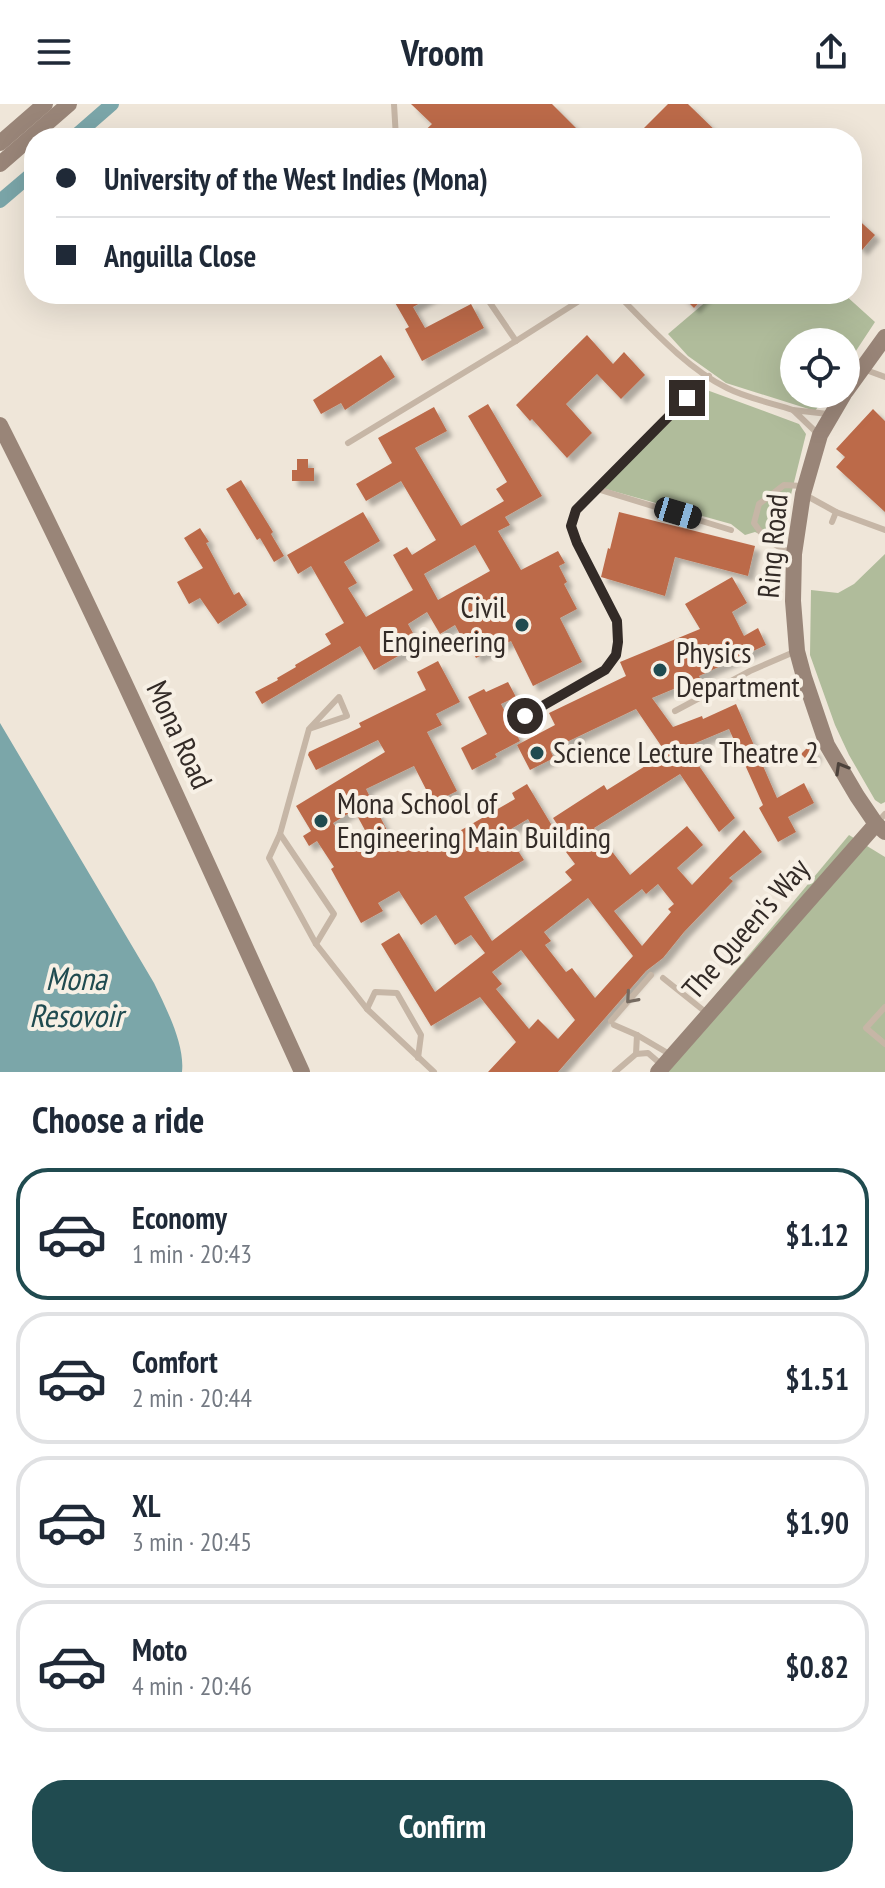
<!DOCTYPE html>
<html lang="en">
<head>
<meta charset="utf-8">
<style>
	body { margin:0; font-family:"PT Sans Narrow",sans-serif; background:#f2f2f3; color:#1f2937; height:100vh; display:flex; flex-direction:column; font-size:30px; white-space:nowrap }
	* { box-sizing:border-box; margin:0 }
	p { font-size:26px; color:#747a83 }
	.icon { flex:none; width:44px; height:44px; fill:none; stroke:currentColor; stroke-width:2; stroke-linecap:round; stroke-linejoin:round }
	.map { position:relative; height:968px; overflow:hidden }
	.side { display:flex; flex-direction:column; background:#fff; flex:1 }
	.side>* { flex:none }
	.guide { position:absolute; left:24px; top:24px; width:838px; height:176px; border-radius:32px; box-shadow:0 8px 32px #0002; display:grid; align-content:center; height:176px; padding:0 32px; background:#fff }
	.fabs { position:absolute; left:780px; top:224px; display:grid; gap:16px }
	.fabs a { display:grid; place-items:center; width:80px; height:80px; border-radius:50%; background:#fff; box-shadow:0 8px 32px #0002; font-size:40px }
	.end { position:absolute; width:36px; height:36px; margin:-18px; border:10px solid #332b27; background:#fff; box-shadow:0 0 0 4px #fff }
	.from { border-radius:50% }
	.car { position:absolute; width:24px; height:48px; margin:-24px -12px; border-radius:10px; box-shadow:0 0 6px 2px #0007; background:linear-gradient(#222 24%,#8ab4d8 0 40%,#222 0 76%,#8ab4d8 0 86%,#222 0) }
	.guide b { display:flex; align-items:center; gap:28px; height:76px; font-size:30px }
	.guide b+b { border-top:2px solid #e0e1e3 }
	.guide i { width:20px; height:20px; background:#1f2937 }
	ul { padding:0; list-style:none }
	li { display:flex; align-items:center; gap:24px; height:132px; margin:0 16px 12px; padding:0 16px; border:4px solid #e0e1e3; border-radius:32px }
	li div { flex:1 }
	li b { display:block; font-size:30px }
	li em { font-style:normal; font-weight:700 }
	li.selected { border-color:#204b50 }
	li>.icon { width:72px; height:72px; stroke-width:1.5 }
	h2 { padding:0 32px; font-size:36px; line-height:96px }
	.primary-button { display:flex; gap:16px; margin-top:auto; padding:16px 32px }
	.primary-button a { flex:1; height:92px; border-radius:32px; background:#204b50; color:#fff; font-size:32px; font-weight:700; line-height:92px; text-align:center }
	header { display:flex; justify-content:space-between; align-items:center; height:104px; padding:0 32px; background:#fff; font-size:36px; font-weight:700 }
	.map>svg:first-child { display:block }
	.green { fill:#b0bc9b }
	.water { fill:#7ba6a9 }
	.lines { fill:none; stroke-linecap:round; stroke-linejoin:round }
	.canal { stroke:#7ba6a9; stroke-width:14 }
	.building { fill:#bc6a4a; fill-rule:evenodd; filter:url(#shadow) }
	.lane { stroke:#c6b6a6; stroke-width:6 }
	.secondary { stroke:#998578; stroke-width:16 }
	.oneway { stroke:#4c423b }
	.oneway2 { stroke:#756a60 }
	.route { stroke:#332b27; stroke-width:10 }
	.poi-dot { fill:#204b50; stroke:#f7f0e5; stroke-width:3 }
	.labels { text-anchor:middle; stroke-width:8; stroke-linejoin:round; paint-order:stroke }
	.street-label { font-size:30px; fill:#332b27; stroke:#f7f0e5 }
	.poi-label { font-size:30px; fill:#332b27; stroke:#f7f0e5; text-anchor:start }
	.water-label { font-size:32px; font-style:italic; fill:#204b50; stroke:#f7f0e5 }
</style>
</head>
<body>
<header><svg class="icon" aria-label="menu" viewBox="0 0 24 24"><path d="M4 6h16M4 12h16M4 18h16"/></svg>Vroom<svg class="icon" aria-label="share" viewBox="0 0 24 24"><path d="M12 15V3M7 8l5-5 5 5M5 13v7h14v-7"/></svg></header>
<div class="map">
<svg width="885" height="968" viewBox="0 0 885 968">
	<defs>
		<filter id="shadow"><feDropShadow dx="5.5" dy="5.5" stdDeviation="2" flood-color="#0004"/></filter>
	</defs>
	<rect width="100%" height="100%" fill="#efe6d9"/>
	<g class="green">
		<polygon points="715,190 844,190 875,218 846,262 846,238 794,238 794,290 827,290 815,307 726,279 688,252 668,230"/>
		<polygon points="704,285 799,320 806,330 779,439 755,428 745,431 731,420 602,384"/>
		<polygon points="885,450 885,698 881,700 875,696 849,651 835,621 810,551 811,486 838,489 854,480"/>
		<polygon points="849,731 885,753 885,968 651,968"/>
	</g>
	<path class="water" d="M 0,619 L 154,879 C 166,904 185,940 182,968 L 0,968 Z"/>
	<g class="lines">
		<g class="canal">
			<polyline points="73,34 112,0"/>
			<polyline points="0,97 34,68"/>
		</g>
	</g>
	<g class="building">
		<polygon points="411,0 552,0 586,34 417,34 432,20"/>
		<polygon points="668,0 688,0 723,34 634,34"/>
		<polygon points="852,110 875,131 862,146 852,136"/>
		<polygon points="390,190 436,190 413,203 425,224 471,200 484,224 422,257 405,225 409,223"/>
		<polygon points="680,190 707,190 694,204"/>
		<polygon points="587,231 613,260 624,248 645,271 621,295 597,270 566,300 592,329 567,354 532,315 530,317 516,301"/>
		<polygon points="381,251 395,273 345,306 341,299 321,310 313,296"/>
		<path d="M 488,300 L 542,392 L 505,413 L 510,421 L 498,427 L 521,466 L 558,447 L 565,459 L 559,462 L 567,478 L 564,480 L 577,505 L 560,514 L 582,558 L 533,582 L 511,537 L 476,554 L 465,533 L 462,534 L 455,521 L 440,530 L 427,508 L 408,520 L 419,540 L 374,566 L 360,542 L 262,600 L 255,588 L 278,576 L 277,574 L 296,563 L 295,561 L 331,540 L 325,530 L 344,519 L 311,462 L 298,470 L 287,451 L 363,408 L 380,437 L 344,458 L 357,479 L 348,484 L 366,513 L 413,486 L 393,451 L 407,443 L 412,451 L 436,436 L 401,377 L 366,397 L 356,380 L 392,359 L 378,334 L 434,303 L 447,327 L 415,344 L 461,422 L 504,397 L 496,385 L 507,378 L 468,312 ZM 475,441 L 490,467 L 438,496 L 424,470 Z"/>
		<polygon points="873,305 885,317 885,408 836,363 845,353 836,345"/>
		<polygon points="297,355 308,355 308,364 314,364 314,377 292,377 292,366 297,366"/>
		<polygon points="241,376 273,428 271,430 284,452 274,458 260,434 257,436 226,385"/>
		<polygon points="619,408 755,442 748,472 675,453 665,492 601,473 608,444 610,445"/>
		<polygon points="200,424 209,438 206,439 234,491 239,488 247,501 218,520 200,494 189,500 177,478 203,464 184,434"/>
		<path d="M 732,473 L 747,499 L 732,508 L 744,532 L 758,524 L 766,541 L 699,572 L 700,574 L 652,594 L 673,623 L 702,612 L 703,615 L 736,600 L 777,694 L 804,679 L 814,699 L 788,713 L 796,728 L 778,738 L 759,704 L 763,701 L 729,625 L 686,643 L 735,714 L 719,728 L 680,670 L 594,724 L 630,771 L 687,722 L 703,741 L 677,764 L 692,781 L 744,726 L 762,748 L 729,774 L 733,777 L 684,828 L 663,854 L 646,867 L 558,968 L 488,968 L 516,938 L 480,893 L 431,922 L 381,840 L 399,829 L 435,888 L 485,849 L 471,831 L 455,841 L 436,811 L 421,821 L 399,787 L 378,799 L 383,807 L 361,819 L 331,765 L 334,763 L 317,737 L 309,742 L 303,732 L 311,727 L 296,702 L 385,648 L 378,636 L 316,666 L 308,651 L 309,648 L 361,623 L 359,619 L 426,586 L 417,568 L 438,557 L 460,598 L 436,610 L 442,621 L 427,628 L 457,687 L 433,699 L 414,662 L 366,685 L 395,742 L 428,724 L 437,740 L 515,695 L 512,689 L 527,680 L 554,725 L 539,734 L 528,715 L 506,728 L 524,756 L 464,793 L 492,837 L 572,776 L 565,768 L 575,760 L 566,748 L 572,743 L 553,714 L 604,681 L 607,686 L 666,649 L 636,605 L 550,646 L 554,654 L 530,666 L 517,641 L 555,621 L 549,609 L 626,572 L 620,558 L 700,525 L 685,500 ZM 354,706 L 366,728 L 346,739 L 333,719 ZM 658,780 L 674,800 L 668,805 L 671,808 L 642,842 L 614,807 L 642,785 L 646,790 ZM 588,794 L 633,852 L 595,894 L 572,864 L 566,868 L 545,841 L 551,837 L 544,828 ZM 521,846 L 575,916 L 558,935 L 538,915 L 529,925 L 496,885 L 502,880 L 492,868 Z"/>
		<polygon points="508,578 516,593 501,600 520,637 495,650 497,653 472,666 461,644 487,630 468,593 484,585 486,588"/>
		<polygon points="809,642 817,650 809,658 801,650"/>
	</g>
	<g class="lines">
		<g class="lane">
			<polyline points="394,0 396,34"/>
			<polyline points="484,190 516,237"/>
			<path d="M 617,190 C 649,222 686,264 727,284 C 747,294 771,299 793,306"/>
			<polyline points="866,266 885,273"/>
			<polyline points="817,329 793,306 828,310"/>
			<polyline points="348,339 516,237 590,190"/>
			<polyline points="597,385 731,426"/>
			<polyline points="807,392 836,408 832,418"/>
			<polyline points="836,408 885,426"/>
			<path d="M 794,450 C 775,442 765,436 754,419 L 759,400 L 784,381 L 802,382"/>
			<polyline points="675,607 750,567 794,548"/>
			<polyline points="525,612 605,566 616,551 618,538 617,517 577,439 571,422 576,406 709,272"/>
			<polyline points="309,625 347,612 339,593 309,625 280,730 269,754 316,840 367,905 434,968"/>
			<polyline points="876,720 885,710"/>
			<polyline points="280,730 334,810 316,840"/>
			<polyline points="663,874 708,910"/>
			<polyline points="885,903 866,924 885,940"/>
			<polyline points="367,905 375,888 397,889 421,931 418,954"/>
			<polyline points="611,917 651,871"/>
			<polyline points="614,921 637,931 671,951"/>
			<polyline points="636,950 648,949 663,962"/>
			<polyline points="615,968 636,950 637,931"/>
		</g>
		<g class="secondary">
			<polyline points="0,39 45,0"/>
			<polyline points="0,60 69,0"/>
			<polyline points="846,287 885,233"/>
			<polyline points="844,290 820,331 803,390 794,450 793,497 797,547 804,573 827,641 857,692 876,720 885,728"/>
			<path d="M 0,321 C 107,533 203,751 302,968"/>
			<polyline points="658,968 876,720"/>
		</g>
	</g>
	<defs><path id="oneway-chevron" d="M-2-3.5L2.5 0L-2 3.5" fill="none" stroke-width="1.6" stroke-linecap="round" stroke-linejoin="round" transform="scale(2)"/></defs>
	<use class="oneway" href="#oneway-chevron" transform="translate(841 664) rotate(-120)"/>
	<use class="oneway2" href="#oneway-chevron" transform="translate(631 894) rotate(131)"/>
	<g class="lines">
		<polyline class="route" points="525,612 605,566 616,551 618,538 617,517 577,439 571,422 576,406 687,294"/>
	</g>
	<g class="poi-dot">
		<circle cx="522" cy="521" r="8"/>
		<circle cx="660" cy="566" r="8"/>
		<circle cx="537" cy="649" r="8"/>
		<circle cx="321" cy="717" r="8"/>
	</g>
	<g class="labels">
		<g class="street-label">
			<text transform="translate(773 442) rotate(-85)" y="10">Ring Road</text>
			<text transform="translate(179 631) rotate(65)" y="10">Mona Road</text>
			<text transform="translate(746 825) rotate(-49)" y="10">The Queen's Way</text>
		</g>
		<g class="poi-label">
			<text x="506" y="514" text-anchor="end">Civil<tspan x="506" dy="34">Engineering</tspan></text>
			<text x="676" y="559">Physics<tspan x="676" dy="34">Department</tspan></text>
			<text x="553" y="659">Science Lecture Theatre 2</text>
			<text x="337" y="710">Mona School of<tspan x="337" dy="34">Engineering Main Building</tspan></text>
		</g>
		<g class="water-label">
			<text x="76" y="886">Mona<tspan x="76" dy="37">Resovoir</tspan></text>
		</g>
	</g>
</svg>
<div class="fabs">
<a><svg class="icon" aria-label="locate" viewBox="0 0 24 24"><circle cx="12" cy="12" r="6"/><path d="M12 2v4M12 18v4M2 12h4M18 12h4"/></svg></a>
</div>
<i class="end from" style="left:525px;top:612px"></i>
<i class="end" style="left:687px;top:294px"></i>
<i class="car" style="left:678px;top:409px;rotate:107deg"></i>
<div class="guide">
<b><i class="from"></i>University of the West Indies (Mona)</b>
<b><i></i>Anguilla Close</b>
</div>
</div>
<section class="side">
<h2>Choose a ride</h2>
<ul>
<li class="selected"><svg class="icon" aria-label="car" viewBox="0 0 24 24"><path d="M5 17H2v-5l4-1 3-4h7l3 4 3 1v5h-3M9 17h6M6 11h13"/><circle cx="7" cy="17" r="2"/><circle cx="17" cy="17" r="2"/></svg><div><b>Economy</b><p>1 min · 20:43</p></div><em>$1.12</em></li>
<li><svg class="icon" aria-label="car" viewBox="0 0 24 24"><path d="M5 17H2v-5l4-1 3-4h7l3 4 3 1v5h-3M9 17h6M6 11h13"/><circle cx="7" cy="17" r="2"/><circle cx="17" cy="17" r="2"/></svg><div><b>Comfort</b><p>2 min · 20:44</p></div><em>$1.51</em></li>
<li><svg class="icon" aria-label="car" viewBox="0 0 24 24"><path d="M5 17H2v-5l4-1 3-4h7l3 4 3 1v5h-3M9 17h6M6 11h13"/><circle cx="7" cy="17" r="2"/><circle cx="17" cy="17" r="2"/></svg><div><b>XL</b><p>3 min · 20:45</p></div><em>$1.90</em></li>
<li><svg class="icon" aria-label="car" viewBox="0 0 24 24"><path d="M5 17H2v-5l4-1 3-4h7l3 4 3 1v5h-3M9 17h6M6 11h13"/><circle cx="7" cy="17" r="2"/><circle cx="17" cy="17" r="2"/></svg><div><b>Moto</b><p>4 min · 20:46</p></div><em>$0.82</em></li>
</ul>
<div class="primary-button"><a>Confirm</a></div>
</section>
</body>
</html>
